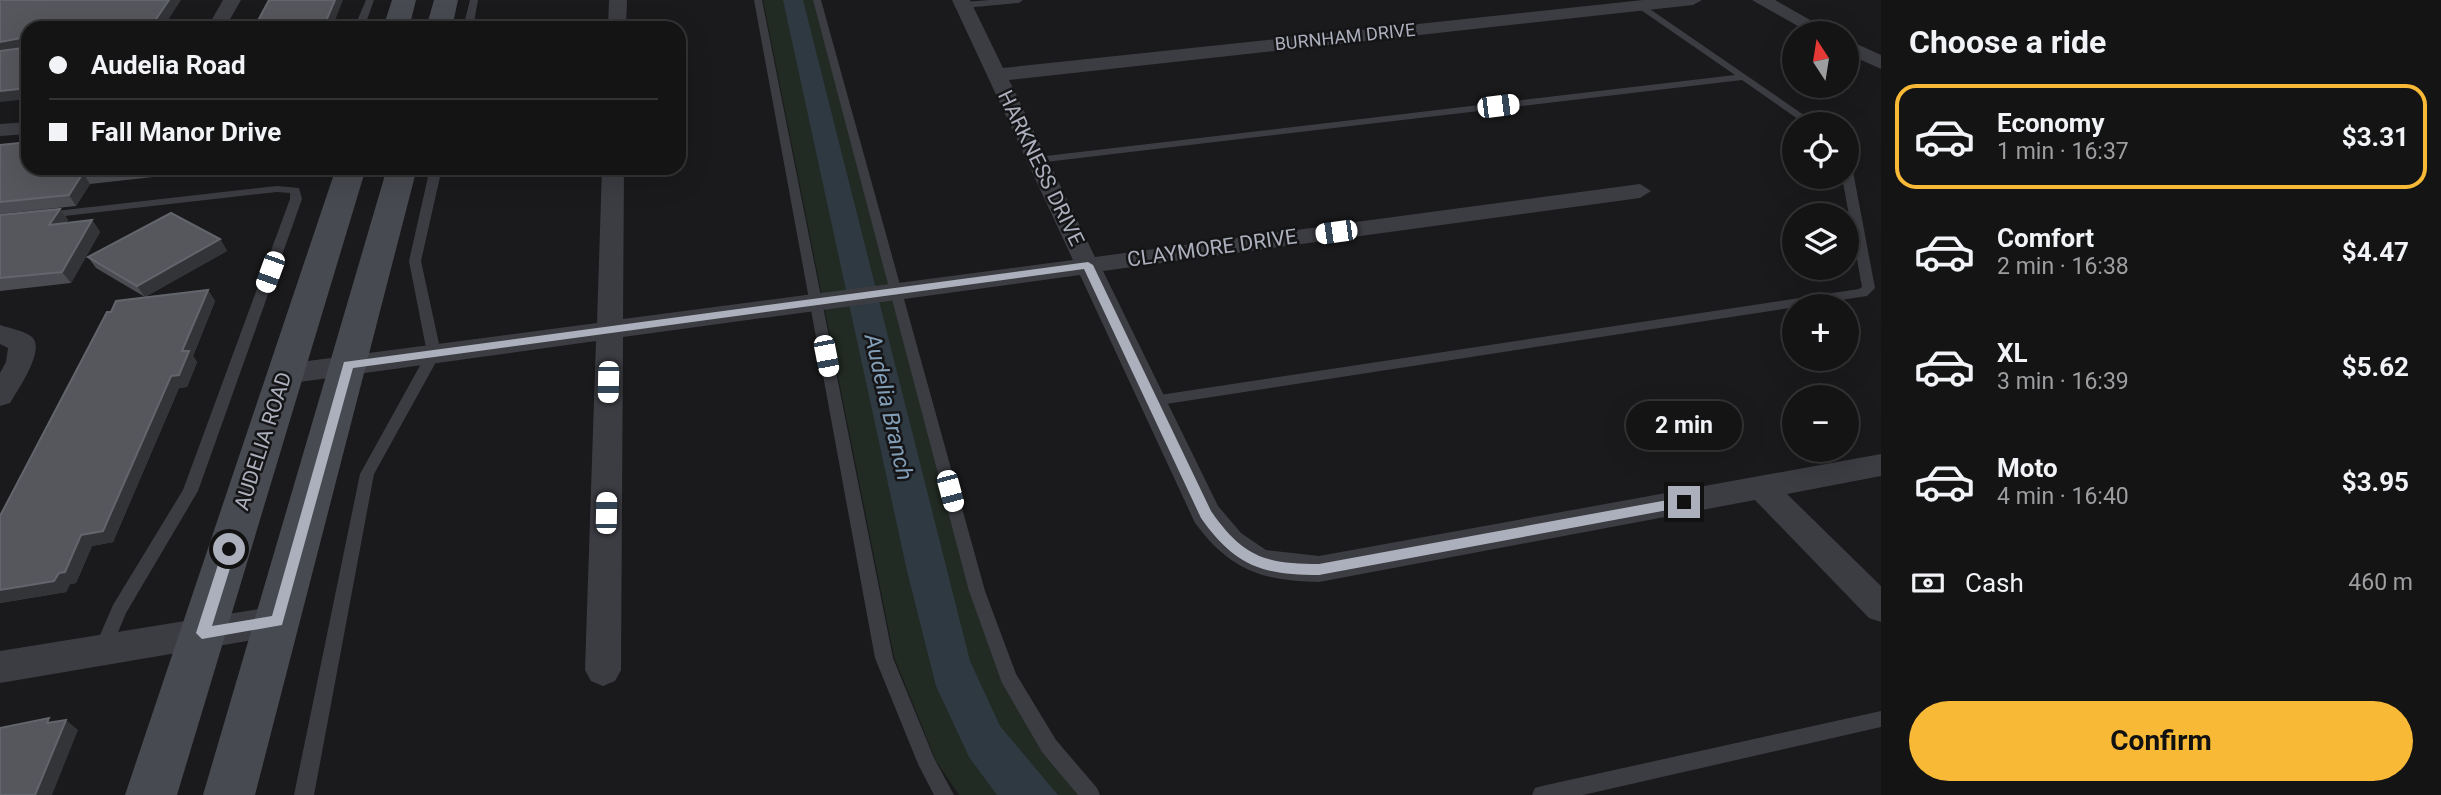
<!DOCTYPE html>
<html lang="en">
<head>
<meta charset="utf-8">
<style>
	body { margin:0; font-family:Roboto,sans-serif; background:#212122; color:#f1f3f6; height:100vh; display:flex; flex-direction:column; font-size:26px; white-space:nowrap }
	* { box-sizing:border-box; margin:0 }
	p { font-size:23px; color:#9d9ea0 }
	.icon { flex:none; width:38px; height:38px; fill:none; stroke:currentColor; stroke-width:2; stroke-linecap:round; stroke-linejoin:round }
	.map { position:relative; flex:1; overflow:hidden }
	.sheet { display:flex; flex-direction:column; background:#141415; width:560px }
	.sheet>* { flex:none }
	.guide { position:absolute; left:21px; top:21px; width:665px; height:154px; border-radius:21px; box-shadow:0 7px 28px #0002,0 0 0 2px #333334; display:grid; align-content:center; height:154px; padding:0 28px; background:#141415 }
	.needle { width:46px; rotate:348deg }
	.tools { position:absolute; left:1782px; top:21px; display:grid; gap:14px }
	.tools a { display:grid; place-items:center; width:77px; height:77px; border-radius:50%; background:#141415; box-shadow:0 7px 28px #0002,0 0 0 2px #333334; font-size:35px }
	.end { position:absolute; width:32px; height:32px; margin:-16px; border:9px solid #acb0bc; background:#111; box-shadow:0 0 0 4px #111 }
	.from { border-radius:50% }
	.bubble { position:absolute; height:49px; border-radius:24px; background:#141415; box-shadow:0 7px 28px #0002,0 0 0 2px #333334; font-size:23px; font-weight:700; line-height:49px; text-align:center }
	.car { position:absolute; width:21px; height:42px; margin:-21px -10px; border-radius:9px; box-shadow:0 0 5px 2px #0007; background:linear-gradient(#fff 24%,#345 0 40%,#fff 0 76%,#345 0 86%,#fff 0) }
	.guide b { display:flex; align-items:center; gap:24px; height:66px; font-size:26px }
	.guide b+b { border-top:2px solid #333334 }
	.guide i { width:18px; height:18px; background:#f1f3f6 }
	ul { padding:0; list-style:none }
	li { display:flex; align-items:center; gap:21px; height:105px; margin:0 14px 10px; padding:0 14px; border:4px solid transparent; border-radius:21px }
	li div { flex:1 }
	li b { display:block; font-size:26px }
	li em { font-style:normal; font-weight:700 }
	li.active { border-color:#f8ba36 }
	li>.icon { width:63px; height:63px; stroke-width:1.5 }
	h2 { padding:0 28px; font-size:32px; line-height:84px }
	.pay { display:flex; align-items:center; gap:18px; height:77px; padding:0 28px; font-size:26px }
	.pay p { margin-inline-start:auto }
	.primary-button { display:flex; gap:14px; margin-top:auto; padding:14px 28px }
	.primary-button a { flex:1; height:80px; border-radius:42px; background:#f8ba36; color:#111; font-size:28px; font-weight:700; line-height:80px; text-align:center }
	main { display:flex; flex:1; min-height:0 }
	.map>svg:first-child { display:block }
	.green { fill:#212a23 }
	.water { fill:#2f3941 }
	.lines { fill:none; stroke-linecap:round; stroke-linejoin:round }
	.service { fill:#3c3d43; fill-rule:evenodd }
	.minor { fill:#3c3d43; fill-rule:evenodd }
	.secondary { fill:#484a51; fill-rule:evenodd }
	.wall { fill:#4b4c51 }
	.shaded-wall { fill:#333437 }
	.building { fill:#56575d; stroke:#63656c; stroke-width:2 }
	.route { fill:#acb0bc }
	.labels { text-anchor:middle; stroke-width:5; stroke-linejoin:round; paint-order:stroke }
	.far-street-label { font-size:18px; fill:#acb0bc; stroke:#151517 }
	.street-label { font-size:21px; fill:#acb0bc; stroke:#151517 }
	.water-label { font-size:23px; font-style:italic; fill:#829eb7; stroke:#151517 }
</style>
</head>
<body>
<main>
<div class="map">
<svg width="1881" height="795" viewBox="0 0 1881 795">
	<rect width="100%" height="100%" fill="#1a1a1c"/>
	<polygon class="green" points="763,0 815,0 997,650 1083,795 959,795 936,761 894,657"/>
	<polygon class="water" points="783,0 803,0 970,661 1000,726 1058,795 997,795 969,757 936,686 907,571"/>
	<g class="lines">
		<g class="service">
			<polygon points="366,0 374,0 364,28 354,28"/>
			<polygon points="470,0 478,0 473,28 463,28"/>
			<polygon points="754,0 762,0 893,658 934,758 954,795 934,795 918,764 875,658"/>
			<polygon points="813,0 821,0 985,591 1016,674 1056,740 1097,788 1100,795 1078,795 1042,752 1002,683 969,591"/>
			<polygon points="990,0 1023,0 1019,3 964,8 960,5 964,2"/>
			<polygon points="1641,3 1817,124 1805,124 1742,80 1037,163 1032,160 1037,157 1735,75 1638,8 1637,6"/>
			<polygon points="1846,163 1852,166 1875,288 1867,296 1153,406 1146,401 1153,396 1859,289 1862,287 1842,177 1846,177"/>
			<polygon points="430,168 442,168 421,261 441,353 374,474 314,795 294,795 360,474 427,353 409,261"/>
			<polygon points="277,186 299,188 302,199 198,491 126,613 109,654 103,657 97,654 94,649 113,605 183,490 290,199 290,193 277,192 47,218 41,215 47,212"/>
			<polygon points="1881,711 1881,727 1583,795 1532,795 1535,788 1542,786"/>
		</g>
		<g class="minor">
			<polygon points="223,0 241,0 225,28 207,28"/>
			<polygon points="609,0 627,0 626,28 608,28"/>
			<path d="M 952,0 L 970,0 L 1003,68 L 1643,0 L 1702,0 L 1693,5 L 1009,80 L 1095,257 L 1640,184 L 1651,191 L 1640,198 L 1103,271 L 1218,506 L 1241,533 L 1266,550 L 1319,556 L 1881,454 L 1881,476 L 1787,494 L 1881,586 L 1881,622 L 1869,618 L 1755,500 L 1319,582 C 1262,581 1230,570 1195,523 L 1080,275 L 623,337 L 621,670 L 615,681 L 603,686 L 591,681 L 585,670 L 596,341 L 285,384 L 275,381 L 271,374 L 275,367 L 285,364 L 597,323 L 602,168 L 624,168 L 623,319 L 1073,260 Z"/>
			<polygon points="1752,0 1775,0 1833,33 1810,33"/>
			<polygon points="1846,39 1881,55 1881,69 1846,53"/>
			<polygon points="28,122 28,134 0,136 0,124"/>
			<path d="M 0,325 C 9,328 25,331 32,337 C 46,350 17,391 10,403 L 0,406 L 0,373 L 6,362 L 8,348 L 0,344 Z"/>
			<polygon points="277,606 289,611 294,621 289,631 277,636 0,683 0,651"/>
		</g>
		<g class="secondary">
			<polygon points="392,0 416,0 409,28 383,28"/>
			<polygon points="434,0 458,0 452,28 426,28"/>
			<polygon points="336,168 366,168 177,795 125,795"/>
			<polygon points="387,168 417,168 255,795 203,795"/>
		</g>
	</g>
	<g class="wall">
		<polygon points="0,145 28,168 262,168 261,171 229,175 226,169 90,184 76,206 0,214"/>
		<polygon points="60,209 68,220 66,223 92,220 100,232 71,283 0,291 0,215"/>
		<polygon points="220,239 227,251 145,297 208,290 215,301 193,356 197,362 187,387 179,388 113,542 92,546 76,583 70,584 66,592 0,603 0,516 111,312 145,297 96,268 88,257"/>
	</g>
	<g class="shaded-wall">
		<polygon points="169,0 181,0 163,28 150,28"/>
		<polygon points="335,0 343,0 332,28 323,28"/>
		<polygon points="21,38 28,48 0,54 0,42"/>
		<polygon points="28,88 28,99 0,102 0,91"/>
		<polygon points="226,168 262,168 261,171 229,175"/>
		<polygon points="83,173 90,184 76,206 69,195"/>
		<polygon points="60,209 68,220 58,236 49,225"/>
		<polygon points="92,220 100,232 71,283 62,272"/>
		<polygon points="220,239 227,251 145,297 137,286"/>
		<polygon points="208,290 215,301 193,356 197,362 187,387 179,388 113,542 92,546 76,583 70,584 66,592 0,603 0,590 81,535 182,351"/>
		<polygon points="66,720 78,730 52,795 35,795"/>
	</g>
	<g class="building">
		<polygon points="0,0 169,0 150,28 28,28 28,88 0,91 0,51 23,48 21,38 0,42"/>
		<polygon points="269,0 335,0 323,28 254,28"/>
		<polygon points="28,142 28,168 129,168 83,173 69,195 0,202 0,145"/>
		<polygon points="60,209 49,225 92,220 62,272 0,278 0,215"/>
		<polygon points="171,213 220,239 137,286 88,257"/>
		<polygon points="208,290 182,351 189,351 179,375 171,376 103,531 81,535 65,572 59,573 54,581 0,590 0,516 107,312 111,312 116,301"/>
		<polygon points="49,718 47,723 66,720 35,795 0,795 0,728"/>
	</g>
	<path class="route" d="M 1088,262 L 1093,265 L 1211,511 C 1243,557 1265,564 1319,564 L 1684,497 L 1690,502 L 1684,507 L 1319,575 C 1262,575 1235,566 1201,518 L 1084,269 L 353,368 L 282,625 L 202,639 L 196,633 L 223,549 L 229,544 L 236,549 L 212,626 L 272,616 L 344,362 Z"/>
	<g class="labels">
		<g class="far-street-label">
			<text transform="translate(1345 37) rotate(-6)" y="6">BURNHAM DRIVE</text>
		</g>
		<g class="street-label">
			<text transform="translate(1041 168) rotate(64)" y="7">HARKNESS DRIVE</text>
			<text transform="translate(1212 248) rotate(-8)" y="7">CLAYMORE DRIVE</text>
			<text transform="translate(263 441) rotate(-72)" y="7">AUDELIA ROAD</text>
		</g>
		<g class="water-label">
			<text transform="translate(889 407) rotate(77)" y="8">Audelia Branch</text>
		</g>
	</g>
</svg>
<div class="tools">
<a><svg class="needle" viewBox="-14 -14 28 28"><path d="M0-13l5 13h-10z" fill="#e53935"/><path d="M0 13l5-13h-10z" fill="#9d9ea0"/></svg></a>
<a><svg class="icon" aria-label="locate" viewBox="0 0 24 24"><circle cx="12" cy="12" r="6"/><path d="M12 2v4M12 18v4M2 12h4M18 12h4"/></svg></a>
<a><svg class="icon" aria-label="layers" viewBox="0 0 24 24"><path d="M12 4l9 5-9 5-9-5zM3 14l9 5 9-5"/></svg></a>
<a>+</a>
<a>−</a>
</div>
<i class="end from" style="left:229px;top:549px"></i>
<i class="end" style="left:1684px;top:502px"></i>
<div class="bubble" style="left:1626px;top:401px;width:116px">2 min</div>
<i class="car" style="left:1498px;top:106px;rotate:83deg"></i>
<i class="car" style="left:1336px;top:232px;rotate:262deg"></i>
<i class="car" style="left:270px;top:272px;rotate:200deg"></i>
<i class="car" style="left:826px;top:356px;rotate:169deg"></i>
<i class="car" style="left:608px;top:382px;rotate:181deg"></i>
<i class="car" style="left:950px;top:491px;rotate:165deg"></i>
<i class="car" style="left:606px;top:513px;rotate:1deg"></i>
<div class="guide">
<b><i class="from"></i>Audelia Road</b>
<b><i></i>Fall Manor Drive</b>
</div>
</div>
<section class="sheet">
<h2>Choose a ride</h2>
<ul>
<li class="active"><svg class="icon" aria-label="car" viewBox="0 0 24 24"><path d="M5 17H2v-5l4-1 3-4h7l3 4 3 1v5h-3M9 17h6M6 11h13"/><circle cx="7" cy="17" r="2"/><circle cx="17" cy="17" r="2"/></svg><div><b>Economy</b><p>1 min · 16:37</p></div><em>$3.31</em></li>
<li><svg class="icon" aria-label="car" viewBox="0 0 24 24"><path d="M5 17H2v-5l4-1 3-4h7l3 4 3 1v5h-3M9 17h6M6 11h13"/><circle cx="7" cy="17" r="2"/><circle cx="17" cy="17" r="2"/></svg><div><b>Comfort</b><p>2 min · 16:38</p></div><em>$4.47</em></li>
<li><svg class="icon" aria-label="car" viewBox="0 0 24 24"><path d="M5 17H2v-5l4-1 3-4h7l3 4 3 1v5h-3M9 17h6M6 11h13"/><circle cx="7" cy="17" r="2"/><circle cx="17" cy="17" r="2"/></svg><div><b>XL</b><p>3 min · 16:39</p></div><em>$5.62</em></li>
<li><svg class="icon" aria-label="car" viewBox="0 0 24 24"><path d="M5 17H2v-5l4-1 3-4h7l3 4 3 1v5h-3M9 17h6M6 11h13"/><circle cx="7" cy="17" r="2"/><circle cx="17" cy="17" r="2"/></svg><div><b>Moto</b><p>4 min · 16:40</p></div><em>$3.95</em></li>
</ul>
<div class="pay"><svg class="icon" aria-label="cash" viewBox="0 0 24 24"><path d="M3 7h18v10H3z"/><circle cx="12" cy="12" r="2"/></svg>Cash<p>460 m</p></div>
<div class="primary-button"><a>Confirm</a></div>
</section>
</main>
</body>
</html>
